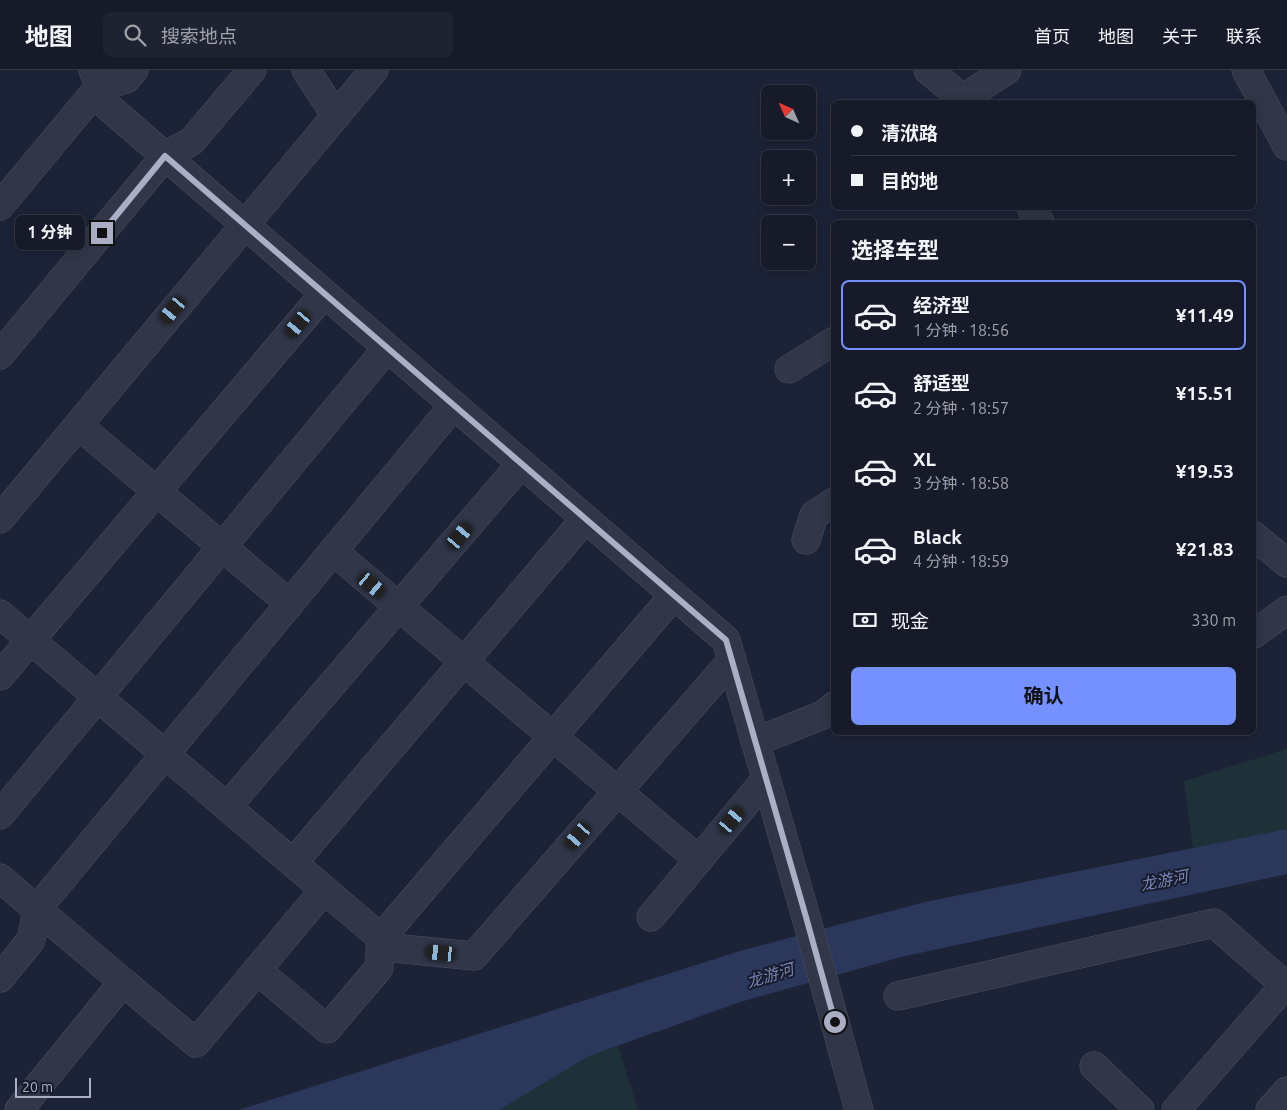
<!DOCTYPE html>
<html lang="zh">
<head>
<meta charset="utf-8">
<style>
	body { margin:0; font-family:Ubuntu,"Noto Sans SC",sans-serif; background:#1f2331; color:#f1f3f6; height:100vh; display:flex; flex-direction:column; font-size:19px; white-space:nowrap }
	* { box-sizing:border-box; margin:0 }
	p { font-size:16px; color:#9ea1a8 }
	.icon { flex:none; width:28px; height:28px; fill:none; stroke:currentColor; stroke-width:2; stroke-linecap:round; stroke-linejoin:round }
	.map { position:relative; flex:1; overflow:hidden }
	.panel { position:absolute; left:831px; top:150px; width:425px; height:515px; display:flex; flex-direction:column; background:#161a29; border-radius:8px; box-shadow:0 2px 12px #0003,0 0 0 1px #353846 }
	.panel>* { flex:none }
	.guide { position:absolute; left:831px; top:30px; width:425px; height:110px; border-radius:8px; box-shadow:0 2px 12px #0003,0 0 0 1px #353846; display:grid; align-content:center; height:110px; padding:0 20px; background:#161a29 }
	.needle { width:32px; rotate:315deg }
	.buttons { position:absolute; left:761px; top:15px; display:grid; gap:10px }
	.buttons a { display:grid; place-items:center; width:55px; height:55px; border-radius:8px; background:#161a29; box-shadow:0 2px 12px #0003,0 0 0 1px #353846; font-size:25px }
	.scale { position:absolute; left:15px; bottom:12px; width:76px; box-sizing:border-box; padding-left:5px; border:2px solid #aaafc5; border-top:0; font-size:14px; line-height:18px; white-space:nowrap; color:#aaafc5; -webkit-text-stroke:4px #171b2c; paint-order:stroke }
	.end { position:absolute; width:22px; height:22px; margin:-11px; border:6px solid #aaafc5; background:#111; box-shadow:0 0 0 2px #111 }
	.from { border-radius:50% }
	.bubble { position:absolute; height:35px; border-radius:8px; background:#161a29; box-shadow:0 2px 12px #0003,0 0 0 1px #353846; font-size:16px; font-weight:700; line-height:35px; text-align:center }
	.car { position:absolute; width:15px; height:30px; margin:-15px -8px; border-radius:6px; box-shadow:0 0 4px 1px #0007; background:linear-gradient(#222 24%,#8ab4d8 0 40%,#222 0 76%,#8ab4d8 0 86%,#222 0) }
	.guide b { display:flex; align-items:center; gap:18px; height:48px; font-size:19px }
	.guide b+b { border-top:1px solid #353846 }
	.guide i { width:12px; height:12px; background:#f1f3f6 }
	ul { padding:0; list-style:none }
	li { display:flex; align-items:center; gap:15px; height:70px; margin:0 10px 8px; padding:0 10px; border:2px solid transparent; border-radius:8px }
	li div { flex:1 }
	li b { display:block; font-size:19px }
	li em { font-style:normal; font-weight:700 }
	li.active { border-color:#7590ff }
	li>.icon { width:45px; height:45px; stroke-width:1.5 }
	h2 { padding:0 20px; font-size:22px; line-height:60px }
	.pay { display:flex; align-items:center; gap:12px; height:55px; padding:0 20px; font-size:19px }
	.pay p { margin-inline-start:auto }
	.primary-button { display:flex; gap:10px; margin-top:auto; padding:10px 20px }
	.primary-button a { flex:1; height:58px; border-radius:8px; background:#7590ff; color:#111; font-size:20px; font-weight:700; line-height:58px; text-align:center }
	header { display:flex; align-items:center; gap:30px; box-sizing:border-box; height:70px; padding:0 25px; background:#161a29; border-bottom:1px solid #353846 }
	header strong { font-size:24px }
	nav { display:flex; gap:28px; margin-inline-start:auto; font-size:18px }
	.search { width:350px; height:45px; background:#1f2331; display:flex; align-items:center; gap:12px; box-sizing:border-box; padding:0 18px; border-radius:8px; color:#9ea1a8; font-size:19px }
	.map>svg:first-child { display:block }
	.green { fill:#1f3138 }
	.water { fill:#2c375c }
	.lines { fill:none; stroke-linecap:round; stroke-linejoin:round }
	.minor-casing { stroke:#4b5063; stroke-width:29 }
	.minor { stroke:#313648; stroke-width:28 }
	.route { stroke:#aaafc5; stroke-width:6 }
	.labels { text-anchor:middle; stroke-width:4; stroke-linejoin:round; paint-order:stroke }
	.water-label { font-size:16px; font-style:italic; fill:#7786b5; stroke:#171b2c }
</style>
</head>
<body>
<header>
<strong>地图</strong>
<div class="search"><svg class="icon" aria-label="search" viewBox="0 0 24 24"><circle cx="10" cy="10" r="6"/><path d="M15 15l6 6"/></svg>搜索地点</div>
<nav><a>首页</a><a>地图</a><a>关于</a><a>联系</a></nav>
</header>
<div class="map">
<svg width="1287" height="1040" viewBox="0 0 1287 1040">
	<rect width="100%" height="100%" fill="#1d2337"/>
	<g class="green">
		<polygon points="1287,679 1287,759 1193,778 1184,711"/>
		<polygon points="618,976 638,1040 378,1040"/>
	</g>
	<polygon class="water" points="1287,759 1287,804 901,887 740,932 589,986 499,1040 239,1040 740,881 845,853 925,832"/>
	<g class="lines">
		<g class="minor-casing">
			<g id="minor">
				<polyline points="93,0 106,35 726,570 806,847 859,1040"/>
				<polyline points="306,0 336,46"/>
				<polyline points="928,0 967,32"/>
				<polyline points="1246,0 1287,76"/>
				<polyline points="962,29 1007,0"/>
				<polyline points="0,136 99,17 126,9 134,0"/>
				<polyline points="1031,138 1040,152"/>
				<polyline points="0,285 165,86 192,71 252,0"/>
				<polyline points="789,299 834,271"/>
				<polyline points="78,355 290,534"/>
				<polyline points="0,449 374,0"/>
				<polyline points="1254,466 1287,493"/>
				<polyline points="806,470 814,445 834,432"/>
				<polyline points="333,481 699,790"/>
				<polyline points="0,544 393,878 474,886 732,590"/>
				<polyline points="1254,564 1287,540"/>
				<polyline points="0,606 324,224"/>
				<polyline points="755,672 823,645 834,636"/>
				<polyline points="227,737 521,394"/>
				<polyline points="0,745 387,278"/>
				<polyline points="293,793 585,449"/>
				<polyline points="0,808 123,912 19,1040"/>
				<polyline points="651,847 766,709"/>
				<polyline points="257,900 327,959 379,898 381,868 674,525"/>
				<polyline points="0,908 31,870 37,839 454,335"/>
				<polyline points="123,912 196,973 324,820"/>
				<polyline points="898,926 1214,853 1285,915 1176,1040"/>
				<polyline points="1094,996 1140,1040"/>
				<polyline points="1270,1040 1287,1021"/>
			</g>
		</g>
		<use href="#minor" class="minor"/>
	</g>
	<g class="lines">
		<polyline class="route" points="102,163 165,86 726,570 806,847 835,952"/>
	</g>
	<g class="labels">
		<g class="water-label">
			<text transform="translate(1164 810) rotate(-11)" y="6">龙游河</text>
			<text transform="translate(770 905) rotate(-17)" y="6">龙游河</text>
		</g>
	</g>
</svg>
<div class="buttons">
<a><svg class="needle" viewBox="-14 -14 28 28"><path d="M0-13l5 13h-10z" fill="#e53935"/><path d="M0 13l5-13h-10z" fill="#9ea1a8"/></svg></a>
<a>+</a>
<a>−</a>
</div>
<div class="scale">20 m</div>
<i class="end from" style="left:835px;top:952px"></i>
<i class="end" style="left:102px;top:163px"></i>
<div class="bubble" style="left:15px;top:145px;width:70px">1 分钟</div>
<i class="car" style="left:173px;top:240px;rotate:220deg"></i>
<i class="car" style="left:298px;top:254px;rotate:220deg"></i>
<i class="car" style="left:460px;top:466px;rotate:40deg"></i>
<i class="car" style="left:372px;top:515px;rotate:130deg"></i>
<i class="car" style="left:732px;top:750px;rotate:40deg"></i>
<i class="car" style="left:578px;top:766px;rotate:221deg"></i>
<i class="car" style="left:441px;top:883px;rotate:276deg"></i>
<div class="guide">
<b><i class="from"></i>清洑路</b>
<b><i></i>目的地</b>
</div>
<section class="panel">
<h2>选择车型</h2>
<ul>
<li class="active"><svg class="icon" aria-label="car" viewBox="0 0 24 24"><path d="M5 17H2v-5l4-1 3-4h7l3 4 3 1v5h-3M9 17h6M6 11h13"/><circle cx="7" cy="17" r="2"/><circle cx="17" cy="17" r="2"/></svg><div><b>经济型</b><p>1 分钟 · 18:56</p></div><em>¥11.49</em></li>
<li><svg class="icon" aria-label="car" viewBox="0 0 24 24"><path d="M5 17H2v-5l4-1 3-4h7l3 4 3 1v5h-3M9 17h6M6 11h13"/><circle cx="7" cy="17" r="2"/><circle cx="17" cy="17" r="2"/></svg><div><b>舒适型</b><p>2 分钟 · 18:57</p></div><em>¥15.51</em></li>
<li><svg class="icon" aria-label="car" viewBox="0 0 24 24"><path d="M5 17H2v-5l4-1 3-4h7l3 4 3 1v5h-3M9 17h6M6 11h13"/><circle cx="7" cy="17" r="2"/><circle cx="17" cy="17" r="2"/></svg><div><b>XL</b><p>3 分钟 · 18:58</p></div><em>¥19.53</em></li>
<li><svg class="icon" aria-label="car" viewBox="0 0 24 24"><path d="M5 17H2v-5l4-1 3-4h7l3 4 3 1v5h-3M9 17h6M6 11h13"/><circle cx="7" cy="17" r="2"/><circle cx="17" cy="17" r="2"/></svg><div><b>Black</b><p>4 分钟 · 18:59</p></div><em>¥21.83</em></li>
</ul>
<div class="pay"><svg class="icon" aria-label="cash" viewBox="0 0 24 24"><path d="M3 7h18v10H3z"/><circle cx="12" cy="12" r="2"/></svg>现金<p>330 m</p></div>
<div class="primary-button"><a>确认</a></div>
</section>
</div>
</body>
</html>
